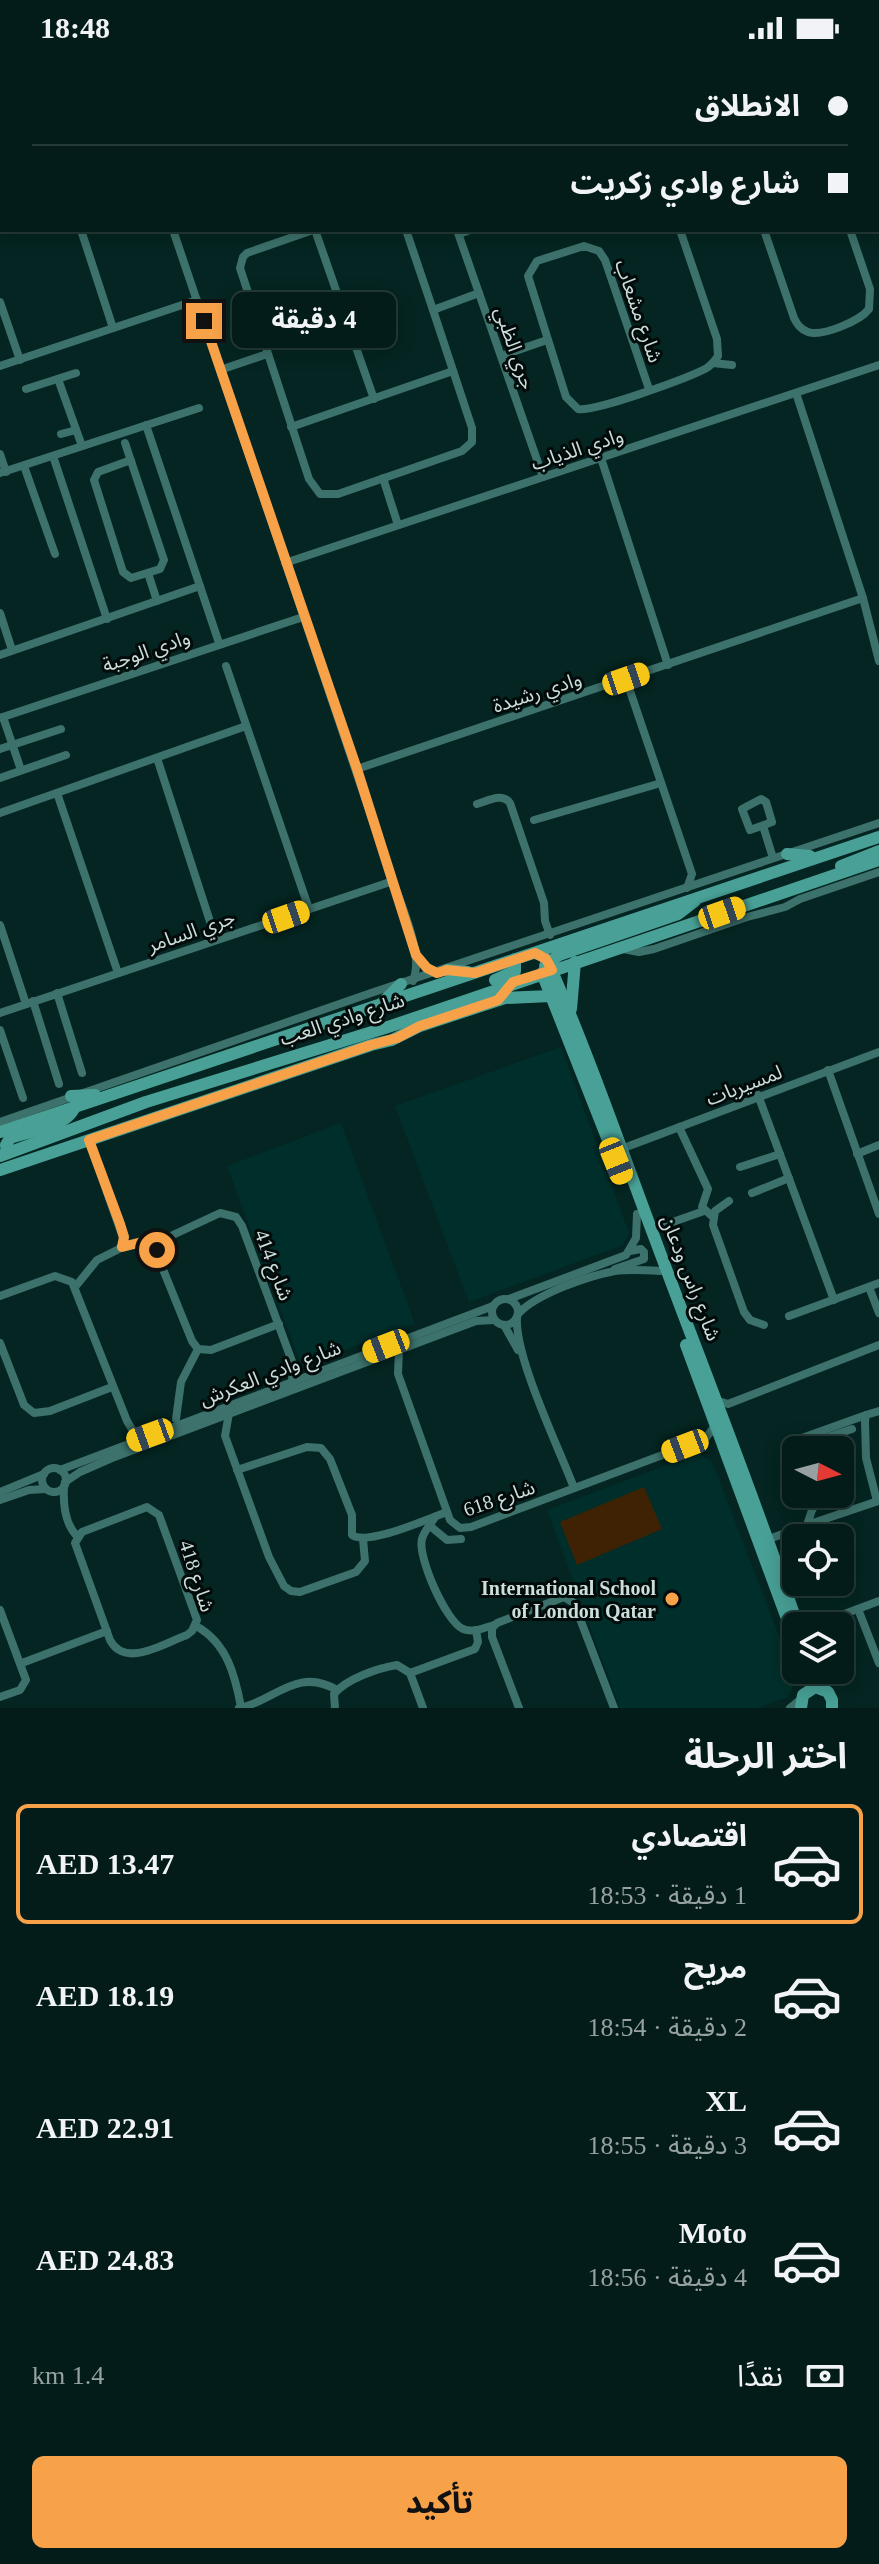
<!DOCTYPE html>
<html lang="ar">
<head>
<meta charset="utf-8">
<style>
	body { margin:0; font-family:"Times New Roman","Noto Sans Arabic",serif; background:#112926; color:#f1f3f6; direction:rtl; height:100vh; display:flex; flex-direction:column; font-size:30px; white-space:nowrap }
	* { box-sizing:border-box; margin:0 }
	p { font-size:26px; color:#97a1a2 }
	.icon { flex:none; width:44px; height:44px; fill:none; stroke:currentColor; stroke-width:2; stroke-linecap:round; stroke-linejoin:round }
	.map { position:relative; height:1652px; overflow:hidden; direction:ltr }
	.details { display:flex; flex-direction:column; background:#031c19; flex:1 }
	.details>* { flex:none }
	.hud { position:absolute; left:0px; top:0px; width:880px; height:176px; box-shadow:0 4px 20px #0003,0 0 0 2px #243a38; direction:rtl; display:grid; align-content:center; height:176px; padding:0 32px; background:#031c19 }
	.needle { width:52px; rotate:96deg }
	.fabs { position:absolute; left:782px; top:1380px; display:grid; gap:16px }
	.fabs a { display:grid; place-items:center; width:72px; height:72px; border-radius:12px; background:#031c19; box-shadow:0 4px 20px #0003,0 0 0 2px #243a38; font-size:40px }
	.end { position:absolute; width:36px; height:36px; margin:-18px; border:10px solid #f7a149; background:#111; box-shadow:0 0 0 4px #111 }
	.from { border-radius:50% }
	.bubble { position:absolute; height:56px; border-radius:12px; background:#031c19; box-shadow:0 4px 20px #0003,0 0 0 2px #243a38; font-size:26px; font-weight:700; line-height:56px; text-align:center; direction:rtl }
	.car { position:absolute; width:24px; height:48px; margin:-24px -12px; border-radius:10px; box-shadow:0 0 6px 2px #0007; background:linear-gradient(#f5c518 24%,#345 0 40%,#f5c518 0 76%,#345 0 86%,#f5c518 0) }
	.hud b { display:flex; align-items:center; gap:28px; height:76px; font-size:30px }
	.hud b+b { border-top:2px solid #243a38 }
	.hud i { width:20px; height:20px; background:#f1f3f6 }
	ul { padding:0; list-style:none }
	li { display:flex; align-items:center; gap:24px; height:120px; margin:0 16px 12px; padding:0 16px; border:4px solid transparent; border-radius:12px }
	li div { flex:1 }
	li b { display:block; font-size:30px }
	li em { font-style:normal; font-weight:700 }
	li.on { border-color:#f7a149 }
	li>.icon { width:72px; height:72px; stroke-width:1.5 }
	h2 { padding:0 32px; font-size:36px; line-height:96px }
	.pay { display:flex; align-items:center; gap:20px; height:88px; padding:0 32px; font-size:30px }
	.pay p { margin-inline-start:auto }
	.action { display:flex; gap:16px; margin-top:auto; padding:16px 32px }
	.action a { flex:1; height:92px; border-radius:12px; background:#f7a149; color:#111; font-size:32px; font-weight:700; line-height:92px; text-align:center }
	.status { display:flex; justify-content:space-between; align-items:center; height:56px; padding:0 40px; background:#031c19; direction:ltr }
	.status svg { height:22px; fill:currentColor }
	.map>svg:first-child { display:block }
	.built { fill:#002f2b }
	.green { fill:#3e2203 }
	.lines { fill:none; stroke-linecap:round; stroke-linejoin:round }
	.street { stroke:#3d716b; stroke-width:8 }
	.secondary { stroke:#48a096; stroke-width:12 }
	.route { stroke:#f7a149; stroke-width:10 }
	.poi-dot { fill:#f7a149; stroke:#020b0a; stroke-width:3 }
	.labels { text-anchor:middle; stroke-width:6; stroke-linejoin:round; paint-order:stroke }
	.street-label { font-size:20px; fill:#ccdedb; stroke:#020b0a }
	.poi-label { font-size:20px; font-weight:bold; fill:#ccdedb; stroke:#020b0a; text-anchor:end }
</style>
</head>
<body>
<div class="status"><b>18:48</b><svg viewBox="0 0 49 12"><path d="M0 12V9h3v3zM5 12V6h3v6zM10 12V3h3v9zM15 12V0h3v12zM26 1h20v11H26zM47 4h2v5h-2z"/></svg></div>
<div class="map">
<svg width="879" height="1652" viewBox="0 0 879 1652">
	<rect width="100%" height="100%" fill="#042521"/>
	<g class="built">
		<polygon points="561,991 629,1177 623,1189 469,1246 395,1050"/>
		<polygon points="341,1067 415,1268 313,1306 299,1303 227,1110"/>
		<polygon points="699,1397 712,1406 796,1624 788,1641 757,1652 620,1652 547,1454"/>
	</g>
	<polygon class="green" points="644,1431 662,1473 577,1509 560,1466"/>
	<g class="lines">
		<g class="street">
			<polyline points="114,0 115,2"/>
			<polyline points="336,0 337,2"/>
			<polyline points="421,0 422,2"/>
			<polyline points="559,0 560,2"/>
			<polyline points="610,0 611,2"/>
			<polyline points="700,0 701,2"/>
			<polyline points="792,0 792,2"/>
			<polyline points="843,0 844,2"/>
			<polyline points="500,2 501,0"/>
			<polyline points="0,62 2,61"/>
			<polyline points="878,103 879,106"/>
			<polyline points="878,164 879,164"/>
			<polyline points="81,174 113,272"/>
			<path d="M 173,174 L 393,825 C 402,852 424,898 413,925"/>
			<polyline points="313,174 247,197 243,201 240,212 309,423 320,438 338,438 462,395 472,386 472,372 433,254"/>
			<polyline points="315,174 374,343"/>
			<polyline points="406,174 433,254 479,237"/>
			<polyline points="457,174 543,421"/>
			<path d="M 764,174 L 794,262 C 797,268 800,273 808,276 C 822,281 860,265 869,253 L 870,233 L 850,174"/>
			<polyline points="459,178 470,174"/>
			<polyline points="0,246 20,304"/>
			<polyline points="501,300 547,284"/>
			<polyline points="713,307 732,309"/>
			<polyline points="0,310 197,244"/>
			<polyline points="220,314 267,298"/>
			<polyline points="58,323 82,390"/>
			<polyline points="26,333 76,317"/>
			<path d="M 649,333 L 605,204 L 599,195 L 584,190 L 537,205 L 528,220 L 566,341 L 578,353 C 595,356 685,323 705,313 C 711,310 714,306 718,300 L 717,283 L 680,174"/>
			<polyline points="796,337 863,542 879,605"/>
			<polyline points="146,369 219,587"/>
			<polyline points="291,371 453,315"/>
			<polyline points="61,378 76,374"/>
			<polyline points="125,387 164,504 160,513 131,522 123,516 94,424 98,416 131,404"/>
			<polyline points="0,398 6,416"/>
			<polyline points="53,400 107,563"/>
			<polyline points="601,402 668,609"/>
			<polyline points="24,410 55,498"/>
			<polyline points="0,417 199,352"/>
			<polyline points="383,422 398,469"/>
			<polyline points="285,507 879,309"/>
			<polyline points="148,517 157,545"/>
			<polyline points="0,557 12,594"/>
			<polyline points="0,599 200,530"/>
			<polyline points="226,610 309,853"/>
			<polyline points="626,623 692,818 687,832"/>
			<polyline points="3,661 21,714"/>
			<polyline points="0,662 303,561"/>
			<polyline points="0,693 61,673"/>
			<polyline points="157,702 216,884"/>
			<polyline points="357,713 863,542"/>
			<polyline points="0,722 66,699"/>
			<polyline points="57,737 118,917"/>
			<polygon points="761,743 766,746 772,766 750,774 742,753"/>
			<path d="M 477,748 C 488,745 502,736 510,747 L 544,847 L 545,865 L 550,879"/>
			<polyline points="0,757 246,670"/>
			<polyline points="534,764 661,727"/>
			<polyline points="763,770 773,802"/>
			<polyline points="0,869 26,948"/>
			<polyline points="623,893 639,896 654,893 747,861 785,851 800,843 879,816"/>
			<polyline points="57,937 82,1017"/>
			<polyline points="33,945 59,1028"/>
			<polyline points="0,957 393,825"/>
			<polyline points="0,974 23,1042"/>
			<polyline points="828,1014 879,1158"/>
			<polyline points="758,1039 834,1244"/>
			<polyline points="0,1066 371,937 879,767"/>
			<polyline points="679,1071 708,1133 702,1151 713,1161"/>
			<polyline points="621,1093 879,996"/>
			<polyline points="857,1098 879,1089"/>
			<polyline points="740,1111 780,1098"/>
			<polyline points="752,1137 789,1122"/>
			<polyline points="729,1145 715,1155 713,1169 744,1256 750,1264 764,1269"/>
			<polyline points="667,1168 704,1155"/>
			<polyline points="122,1191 146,1185 160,1185"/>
			<polyline points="615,1213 644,1203 644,1196 641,1193 630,1195"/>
			<polyline points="75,1231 97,1204 119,1193 124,1185 89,1084"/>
			<polyline points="869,1231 879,1257"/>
			<polyline points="0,1240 55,1220 72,1226 127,1365 133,1375 145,1379"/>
			<circle cx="505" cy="1256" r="13"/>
			<polyline points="509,1243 626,1199 636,1182 637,1158"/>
			<path d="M 518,1258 C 536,1238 588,1220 615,1215 C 630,1213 645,1214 660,1215"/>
			<polyline points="789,1260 879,1227"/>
			<path d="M 517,1261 C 514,1300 559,1392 574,1432"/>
			<polyline points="279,1268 211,1294 198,1293 192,1285 158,1201 157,1194 160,1185 220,1157 236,1161 242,1170 293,1308 292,1326"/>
			<polyline points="504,1269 518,1294"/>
			<polyline points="0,1287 24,1349 34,1357 50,1355 112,1331"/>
			<polyline points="399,1293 398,1318 450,1464 460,1472 471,1471 705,1383 715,1370"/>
			<polyline points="715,1344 728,1348 879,1289"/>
			<polyline points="229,1357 225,1380 269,1501 284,1530 291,1535 300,1536 356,1516 365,1505 363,1483"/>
			<polyline points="176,1363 181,1326 198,1293"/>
			<polyline points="820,1394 828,1381 852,1373"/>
			<polyline points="796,1404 794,1392 802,1382 866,1359"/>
			<circle cx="54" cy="1424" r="12"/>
			<polyline points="60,1414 493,1250"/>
			<path d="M 237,1414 L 307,1391 L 321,1392 L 330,1403 L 352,1459 L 352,1479 C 368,1490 427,1463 447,1456"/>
			<polyline points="65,1426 80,1416 112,1402 476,1265 494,1264"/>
			<path d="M 64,1430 C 63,1447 64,1467 77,1480"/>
			<polyline points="0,1436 44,1418"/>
			<polyline points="0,1444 29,1434 46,1433"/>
			<polyline points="877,1445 866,1402 865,1365 866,1359 879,1355"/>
			<path d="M 147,1451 L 159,1459 L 197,1564 L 192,1575 L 187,1579 C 164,1587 125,1613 110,1584 L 75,1487 L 82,1476 Z"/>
			<path d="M 435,1461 C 431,1468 424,1475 422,1483 C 417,1500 446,1566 463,1573 C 473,1577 484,1572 494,1569"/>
			<polyline points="807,1469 878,1445"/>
			<polyline points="430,1470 447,1484 461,1483"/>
			<polyline points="769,1483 807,1469 812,1454 823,1438"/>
			<polyline points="858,1553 879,1607"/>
			<polyline points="0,1554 26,1624 20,1634 0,1641"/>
			<path d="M 196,1570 C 227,1587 235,1619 241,1651"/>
			<polyline points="812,1570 879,1545"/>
			<polyline points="22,1607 107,1575"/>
			<polyline points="410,1617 475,1593 478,1586 476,1574"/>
			<path d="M 239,1652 C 274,1646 296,1610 337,1634"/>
			<path d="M 335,1652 L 334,1638 C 346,1623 378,1612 397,1609 L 410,1617 L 423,1652"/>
			<polyline points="519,1652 492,1581 492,1572 497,1567 564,1541 574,1547 614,1652"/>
			<polyline points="790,1652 801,1643"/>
		</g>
		<g class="secondary">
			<polyline points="787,798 810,800"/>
			<polyline points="841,810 879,795"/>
			<path d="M 535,897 L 543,900 L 548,906 C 588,997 620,1090 655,1183 C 703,1312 754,1440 798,1570"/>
			<polyline points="545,910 559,899 678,858 695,845"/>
			<polyline points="447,914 468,916"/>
			<polyline points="542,917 623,1122"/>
			<polyline points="495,924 515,915 515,903"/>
			<polyline points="383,946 401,928"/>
			<polyline points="571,953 575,906"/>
			<polyline points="71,1040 95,1039"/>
			<polyline points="0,1076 879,781"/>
			<path d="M 7,1097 L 6,1089 L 10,1082 C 30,1075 68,1071 75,1050"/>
			<polyline points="0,1100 146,1046 385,972 879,804"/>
			<polyline points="0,1114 371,989 392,984 420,970 505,942 551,940"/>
			<polyline points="686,1289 796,1587"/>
			<polyline points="813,1614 825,1633"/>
			<polyline points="801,1652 803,1639 815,1631 828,1636 832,1644 832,1652"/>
		</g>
	</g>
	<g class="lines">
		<polyline class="route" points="157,1194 160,1185 146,1185 122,1191 124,1181 120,1168 89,1084 371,989 397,982 420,970 498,944 513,926 552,914 546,903 535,897 475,917 447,914 437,917 427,912 416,899 357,713 204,265"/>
	</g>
	<circle class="poi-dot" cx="672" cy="1543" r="8"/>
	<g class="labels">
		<g class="street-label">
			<text transform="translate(639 255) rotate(71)" y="7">شارع مشعاب</text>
			<text transform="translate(515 292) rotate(71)" y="7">جري الظبي</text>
			<text transform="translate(577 393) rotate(-18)" y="7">وادي الذياب</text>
			<text transform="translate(146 595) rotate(-19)" y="7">وادي الوجبة</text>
			<text transform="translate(537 636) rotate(-18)" y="7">وادي رشيدة</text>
			<text transform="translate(191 875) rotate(-19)" y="7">جري السامر</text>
			<text transform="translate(342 963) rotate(-18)" y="7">شارع وادي العب</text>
			<text transform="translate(744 1029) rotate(-21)" y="7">لمسيربات</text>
			<text transform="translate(274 1209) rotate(69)" y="7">شارع 414</text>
			<text transform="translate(691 1222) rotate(69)" y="7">شارع راس ودعان</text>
			<text transform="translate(270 1317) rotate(-21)" y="7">شارع وادي العكرش</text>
			<text transform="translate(499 1442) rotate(-19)" y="7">شارع 618</text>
			<text transform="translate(197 1520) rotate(72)" y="7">شارع 418</text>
		</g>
		<g class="poi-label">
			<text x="656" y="1539">International School<tspan x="656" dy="23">of London Qatar</tspan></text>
		</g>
	</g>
</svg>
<div class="fabs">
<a><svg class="needle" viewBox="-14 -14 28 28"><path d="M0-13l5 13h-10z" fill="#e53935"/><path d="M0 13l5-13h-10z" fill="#97a1a2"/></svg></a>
<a><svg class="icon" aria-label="locate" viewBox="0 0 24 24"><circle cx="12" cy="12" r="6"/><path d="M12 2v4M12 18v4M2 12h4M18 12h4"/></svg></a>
<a><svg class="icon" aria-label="layers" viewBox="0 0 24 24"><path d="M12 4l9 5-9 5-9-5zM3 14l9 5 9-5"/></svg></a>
</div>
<i class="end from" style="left:157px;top:1194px"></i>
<i class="end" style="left:204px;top:265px"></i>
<div class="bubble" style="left:232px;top:236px;width:164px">4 دقيقة</div>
<i class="car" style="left:626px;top:623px;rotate:71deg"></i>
<i class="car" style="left:722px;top:857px;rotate:71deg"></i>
<i class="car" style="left:286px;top:861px;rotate:71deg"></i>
<i class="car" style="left:616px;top:1105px;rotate:158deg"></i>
<i class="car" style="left:386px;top:1290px;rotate:249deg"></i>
<i class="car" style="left:150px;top:1379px;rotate:250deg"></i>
<i class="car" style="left:685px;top:1390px;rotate:249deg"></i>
<div class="hud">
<b><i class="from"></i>الانطلاق</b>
<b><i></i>شارع وادي زكريت</b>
</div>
</div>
<section class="details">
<h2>اختر الرحلة</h2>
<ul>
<li class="on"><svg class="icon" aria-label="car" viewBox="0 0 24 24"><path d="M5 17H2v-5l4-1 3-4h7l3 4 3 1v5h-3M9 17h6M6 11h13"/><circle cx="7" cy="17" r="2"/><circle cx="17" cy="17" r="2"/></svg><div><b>اقتصادي</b><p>1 دقيقة · 18:53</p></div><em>AED 13.47</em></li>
<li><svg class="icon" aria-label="car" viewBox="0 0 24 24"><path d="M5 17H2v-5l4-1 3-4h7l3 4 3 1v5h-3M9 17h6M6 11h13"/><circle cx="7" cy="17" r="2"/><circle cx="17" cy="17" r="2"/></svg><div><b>مريح</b><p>2 دقيقة · 18:54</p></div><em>AED 18.19</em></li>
<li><svg class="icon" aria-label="car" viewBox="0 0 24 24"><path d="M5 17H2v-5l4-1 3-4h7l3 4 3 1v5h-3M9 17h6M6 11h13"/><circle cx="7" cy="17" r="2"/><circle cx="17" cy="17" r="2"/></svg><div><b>XL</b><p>3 دقيقة · 18:55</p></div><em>AED 22.91</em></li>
<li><svg class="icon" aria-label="car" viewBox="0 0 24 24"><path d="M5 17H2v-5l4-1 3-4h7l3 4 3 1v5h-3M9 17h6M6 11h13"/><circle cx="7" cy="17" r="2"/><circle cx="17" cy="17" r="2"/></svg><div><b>Moto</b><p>4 دقيقة · 18:56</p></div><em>AED 24.83</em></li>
</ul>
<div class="pay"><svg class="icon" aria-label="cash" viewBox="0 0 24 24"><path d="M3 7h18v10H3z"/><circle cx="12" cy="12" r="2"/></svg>نقدًا<p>1.4 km</p></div>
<div class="action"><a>تأكيد</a></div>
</section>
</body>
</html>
